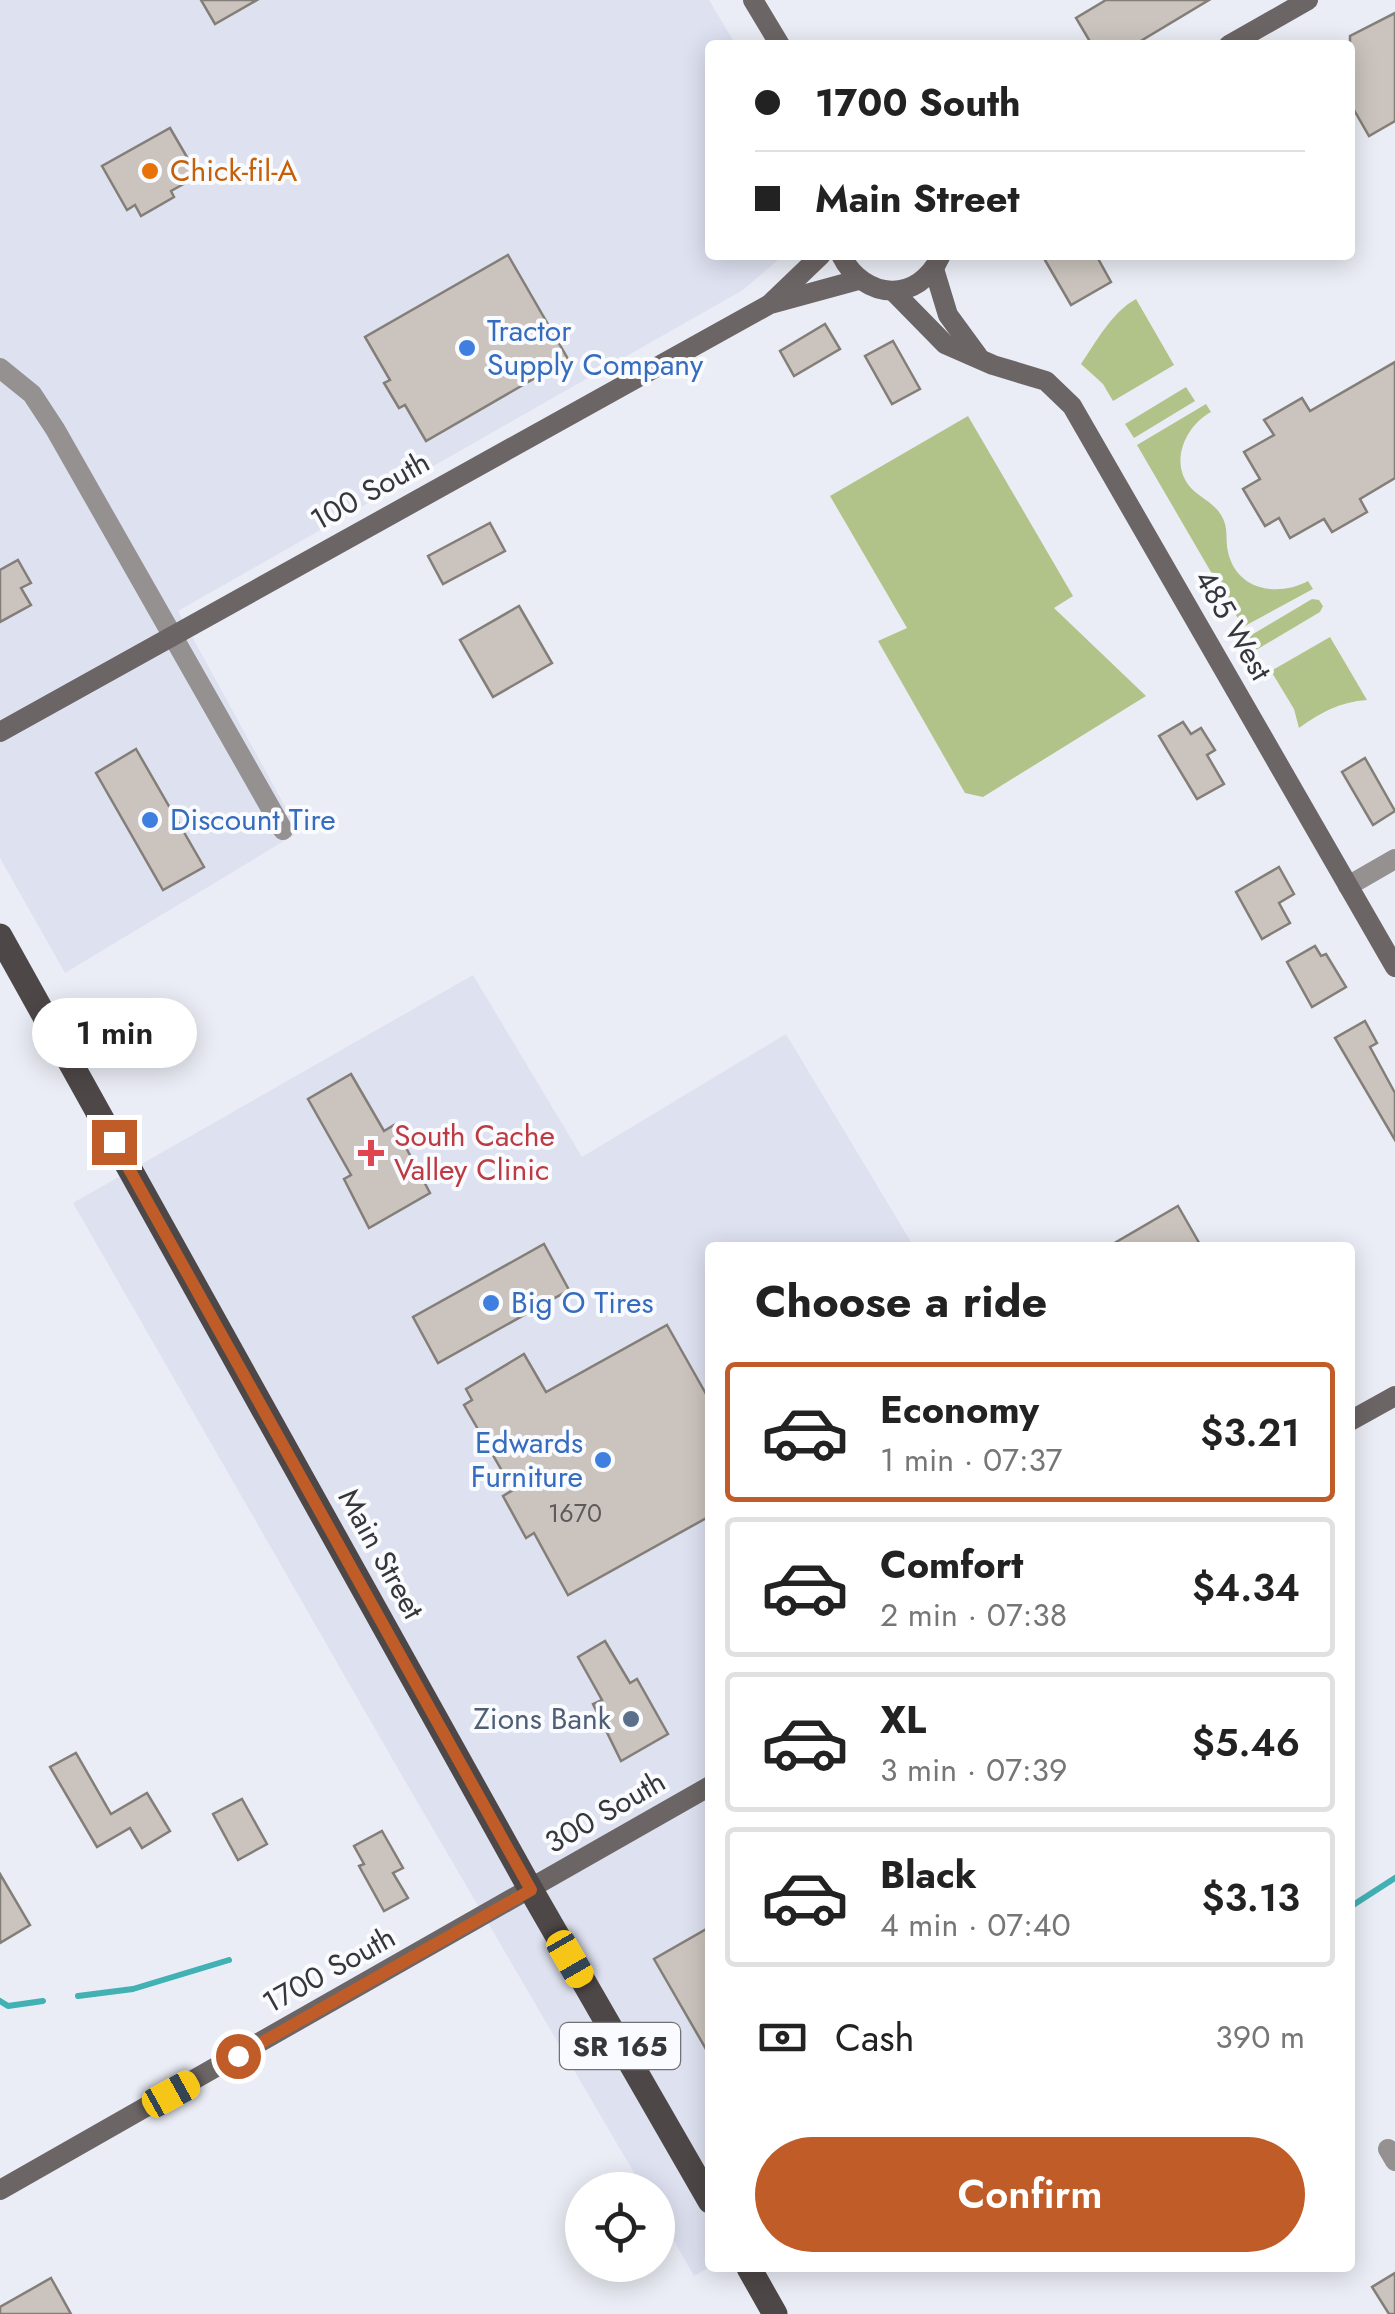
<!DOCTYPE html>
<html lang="en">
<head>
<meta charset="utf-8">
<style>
	body { margin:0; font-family:Jost,sans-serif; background:#f2f2f2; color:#222; height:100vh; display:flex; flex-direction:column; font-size:38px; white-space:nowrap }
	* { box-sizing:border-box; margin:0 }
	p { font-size:32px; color:#767676 }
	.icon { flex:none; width:55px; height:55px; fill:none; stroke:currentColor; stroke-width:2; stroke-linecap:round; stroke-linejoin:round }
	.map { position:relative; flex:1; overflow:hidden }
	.details { position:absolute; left:705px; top:1242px; width:650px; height:1030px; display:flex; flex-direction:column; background:#fff; border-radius:10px; box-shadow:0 5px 25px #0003 }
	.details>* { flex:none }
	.top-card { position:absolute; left:705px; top:40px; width:650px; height:220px; border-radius:10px; box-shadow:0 5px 25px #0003; display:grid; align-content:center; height:220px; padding:0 50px; background:#fff }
	.buttons { position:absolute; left:565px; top:2172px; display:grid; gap:20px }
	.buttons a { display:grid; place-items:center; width:110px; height:110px; border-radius:50%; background:#fff; box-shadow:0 5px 25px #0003; font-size:50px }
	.end { position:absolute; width:45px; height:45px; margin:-22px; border:12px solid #c05c28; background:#fff; box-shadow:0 0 0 5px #fff }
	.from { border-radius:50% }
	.bubble { position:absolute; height:70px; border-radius:35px; background:#fff; box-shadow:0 5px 25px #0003; font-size:32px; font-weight:600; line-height:70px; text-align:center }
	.car { position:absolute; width:30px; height:60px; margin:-30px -15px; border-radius:12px; box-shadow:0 0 8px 2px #0007; background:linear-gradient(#f5c518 24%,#345 0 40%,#f5c518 0 76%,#345 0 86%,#f5c518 0) }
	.top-card b { display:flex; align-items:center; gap:35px; height:95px; font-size:38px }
	.top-card b+b { border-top:2px solid #e0e0e0 }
	.top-card i { width:25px; height:25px; background:#222 }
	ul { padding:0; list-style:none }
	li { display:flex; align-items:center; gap:30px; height:140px; margin:0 20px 15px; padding:0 30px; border:5px solid #e0e0e0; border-radius:10px }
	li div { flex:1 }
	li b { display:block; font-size:38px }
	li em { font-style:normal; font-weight:600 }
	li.selected { border-color:#c05c28 }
	li>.icon { width:90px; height:90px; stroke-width:1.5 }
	h2 { padding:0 50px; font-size:45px; line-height:120px }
	.pay { display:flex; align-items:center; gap:25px; height:110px; padding:0 50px; font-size:38px }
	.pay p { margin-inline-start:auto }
	.cta { display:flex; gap:20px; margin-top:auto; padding:20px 50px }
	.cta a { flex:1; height:115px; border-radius:60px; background:#c05c28; color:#fff; font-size:40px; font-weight:600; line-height:115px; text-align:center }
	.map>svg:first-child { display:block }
	.built { fill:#dee1f0 }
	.green { fill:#b2c389 }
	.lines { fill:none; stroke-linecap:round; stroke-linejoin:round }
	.stream { stroke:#42b1b4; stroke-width:6 }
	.building { fill:#cbc4be; stroke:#847e78; stroke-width:2.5 }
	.street { stroke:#959191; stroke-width:20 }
	.secondary { stroke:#6c6566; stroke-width:20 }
	.primary { stroke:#4e4747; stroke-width:25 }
	.route { stroke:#c05c28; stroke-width:12 }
	.food-dot { fill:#e8710a; stroke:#fafbfe; stroke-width:4 }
	.shop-dot { fill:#3f7fe0; stroke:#fafbfe; stroke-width:4 }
	.health-dot { fill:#e0444e; stroke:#fafbfe; stroke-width:4 }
	.service-dot { fill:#5c6f8a; stroke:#fafbfe; stroke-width:4 }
	.labels { text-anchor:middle; stroke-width:8; stroke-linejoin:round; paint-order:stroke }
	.number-label { font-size:25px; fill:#5c5a5c }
	.shield { fill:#fafbfe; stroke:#727276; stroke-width:2.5 }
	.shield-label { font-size:28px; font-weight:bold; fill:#37373b }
	.food-label { font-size:30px; fill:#c56008; stroke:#fafbfe; text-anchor:start }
	.shop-label { font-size:30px; fill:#366cbe; stroke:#fafbfe; text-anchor:start }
	.street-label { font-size:30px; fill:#37373b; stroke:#fafbfe }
	.health-label { font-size:30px; fill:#be3a42; stroke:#fafbfe; text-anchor:start }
	.service-label { font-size:30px; fill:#4e5e75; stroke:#fafbfe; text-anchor:end }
</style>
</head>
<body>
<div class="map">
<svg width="1395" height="2314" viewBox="0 0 1395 2314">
	<rect width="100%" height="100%" fill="#ebedf6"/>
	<g class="built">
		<polygon points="0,0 709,0 736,45 710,45 710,255 784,255 743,290 178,611 299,832 65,973 0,858"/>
		<polygon points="473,975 582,1157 786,1034 914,1247 710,1248 710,2267 694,2276 658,2213 658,2190 644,2190 401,1774 73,1203"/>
	</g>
	<g class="green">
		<path d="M 1136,299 L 1174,365 L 1113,401 L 1103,384 L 1081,364 C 1096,342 1112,312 1136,299 Z"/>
		<polygon points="1186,387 1195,401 1134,438 1125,424"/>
		<path d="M 1206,404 L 1211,412 C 1185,426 1168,464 1192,489 C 1201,498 1214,503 1221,515 C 1229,527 1225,538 1228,552 C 1237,591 1278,597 1308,581 L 1313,589 L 1243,627 L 1137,445 Z"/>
		<polygon points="968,416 1073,596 1054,608 1146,696 983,797 965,793 878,641 907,628 830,496"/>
		<polygon points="1312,599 1319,600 1323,606 1320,612 1256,650 1248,637"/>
		<path d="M 1330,637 L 1367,700 C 1340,702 1321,712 1299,728 L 1294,709 L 1271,671 Z"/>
	</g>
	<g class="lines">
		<g class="stream">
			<polyline points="1350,1907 1395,1878"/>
			<polyline points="78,1996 133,1989 229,1960"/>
			<polyline points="0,2001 8,2006 43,2001"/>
		</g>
	</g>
	<g class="building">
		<polygon points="201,0 257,0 215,24"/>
		<polygon points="1106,0 1209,0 1134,45 1092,45 1076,18"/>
		<polygon points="1395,13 1395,121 1369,136 1350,103 1350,36"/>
		<polygon points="170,128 198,176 171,191 174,197 141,216 135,205 127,210 102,166"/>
		<polygon points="508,255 568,359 426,441 405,405 399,408 384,383 390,380 365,337"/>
		<polygon points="1042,255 1096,255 1111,282 1071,305"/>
		<polygon points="825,324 840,349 794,376 780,351"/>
		<polygon points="893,341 920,389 892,404 865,356"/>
		<polygon points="1395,362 1395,478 1360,499 1367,512 1332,532 1324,519 1290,538 1279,518 1265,526 1243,489 1260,479 1244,452 1274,435 1264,420 1302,398 1310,411"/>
		<polygon points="490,523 505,551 443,584 428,556"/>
		<polygon points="18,560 31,583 21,588 31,605 0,622 0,570"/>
		<polygon points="519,606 552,663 493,697 460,640"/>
		<polygon points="1183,722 1191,734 1201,728 1215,750 1207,755 1224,784 1197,799 1159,736"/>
		<polygon points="136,749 204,867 163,890 96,773"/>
		<polygon points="1365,758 1395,811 1373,825 1342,772"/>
		<polygon points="1279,867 1294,894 1279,903 1290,923 1262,939 1236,892"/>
		<polygon points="1315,946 1321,956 1326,954 1346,987 1312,1007 1287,962"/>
		<polygon points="1365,1021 1377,1043 1370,1047 1395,1093 1395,1140 1335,1038"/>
		<polygon points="351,1074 384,1131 394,1125 430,1193 369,1228 344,1179 351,1175 308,1099"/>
		<polygon points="1178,1206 1202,1248 1106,1248"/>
		<polygon points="544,1244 569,1290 438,1363 413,1317"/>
		<polygon points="667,1325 710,1401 710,1516 568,1595 534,1533 526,1538 503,1496 513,1490 464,1405 472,1400 466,1389 524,1354 546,1392"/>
		<polygon points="605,1641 630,1683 637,1679 668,1734 621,1761 593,1704 602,1700 578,1657"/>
		<polygon points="76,1753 111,1814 147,1793 170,1831 142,1848 130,1828 97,1847 50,1767"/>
		<polygon points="242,1799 267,1844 238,1860 213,1814"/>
		<polygon points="382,1831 403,1868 393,1873 408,1898 384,1911 359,1866 364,1864 354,1846"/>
		<polygon points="0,1874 30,1925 0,1943"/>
		<polygon points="710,1927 710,2056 654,1959"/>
		<polygon points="1395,2273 1395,2314 1389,2314 1372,2287"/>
		<polygon points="51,2278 71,2314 0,2314 0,2307"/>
	</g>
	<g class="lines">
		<g class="street">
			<polyline points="0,368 32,394 55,429 283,830"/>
			<polyline points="1348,886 1395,859"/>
			<polyline points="1388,2149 1395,2161"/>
		</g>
		<g class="secondary">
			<polyline points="753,0 780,45"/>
			<polyline points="1229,45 1308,0"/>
			<path d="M 841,255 C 864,301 919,304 941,255"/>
			<polyline points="934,269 948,315 978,356"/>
			<polyline points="893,291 945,344 993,365 1046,381 1072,406 1395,967"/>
			<polyline points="772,302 821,255"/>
			<polyline points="0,732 770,304 858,280"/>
			<polyline points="1350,1421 1395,1396"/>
			<polyline points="0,2190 710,1786"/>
		</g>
		<g class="primary">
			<polyline points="0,936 531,1890 710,2201"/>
			<polyline points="749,2268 775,2314"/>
		</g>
	</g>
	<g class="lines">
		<polyline class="route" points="114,1142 531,1890 238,2056"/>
	</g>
	<circle class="food-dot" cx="150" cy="171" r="10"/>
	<g class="shop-dot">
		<circle cx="467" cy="348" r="10"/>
		<circle cx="150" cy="820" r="10"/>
		<circle cx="491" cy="1303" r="10"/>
		<circle cx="603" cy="1460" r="10"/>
	</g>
	<path class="health-dot" d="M366 1138h10v10h10v10h-10v10h-10v-10h-10v-10h10z"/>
	<circle class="service-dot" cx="631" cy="1719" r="10"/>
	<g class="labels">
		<g class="number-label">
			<text x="575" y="1522">1670</text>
		</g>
		<rect class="shield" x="560" y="2023" width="120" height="46" rx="8"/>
		<g class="shield-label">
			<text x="620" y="2056">SR 165</text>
		</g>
		<g class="food-label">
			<text x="170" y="181">Chick-fil-A</text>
		</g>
		<g class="shop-label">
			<text x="487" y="341">Tractor<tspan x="487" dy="34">Supply Company</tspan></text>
			<text x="170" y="830">Discount Tire</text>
			<text x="511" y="1313">Big O Tires</text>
			<text x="583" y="1453" text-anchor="end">Edwards<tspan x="583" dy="34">Furniture</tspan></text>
		</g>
		<g class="street-label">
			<text transform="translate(370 491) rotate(-29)" y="10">100 South</text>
			<text transform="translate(1233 625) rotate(60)" y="10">485 West</text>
			<text transform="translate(381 1554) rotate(61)" y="10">Main Street</text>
			<text transform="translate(605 1812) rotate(-30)" y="10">300 South</text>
			<text transform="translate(329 1970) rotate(-29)" y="10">1700 South</text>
		</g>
		<g class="health-label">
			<text x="394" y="1146">South Cache<tspan x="394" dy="34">Valley Clinic</tspan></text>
		</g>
		<g class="service-label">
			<text x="611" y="1729">Zions Bank</text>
		</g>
	</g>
</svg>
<div class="buttons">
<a><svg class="icon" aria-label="locate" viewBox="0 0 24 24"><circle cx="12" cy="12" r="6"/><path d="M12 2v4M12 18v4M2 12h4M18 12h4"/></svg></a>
</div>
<i class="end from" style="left:238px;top:2056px"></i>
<i class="end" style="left:114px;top:1142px"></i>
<div class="bubble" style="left:32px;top:998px;width:165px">1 min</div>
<i class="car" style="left:570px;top:1959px;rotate:150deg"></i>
<i class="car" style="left:171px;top:2094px;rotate:61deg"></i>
<div class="top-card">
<b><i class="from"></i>1700 South</b>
<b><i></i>Main Street</b>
</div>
<section class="details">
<h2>Choose a ride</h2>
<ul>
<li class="selected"><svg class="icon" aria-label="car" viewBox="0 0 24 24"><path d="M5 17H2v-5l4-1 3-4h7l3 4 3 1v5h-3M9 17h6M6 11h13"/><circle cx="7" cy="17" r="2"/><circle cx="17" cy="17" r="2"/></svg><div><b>Economy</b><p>1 min · 07:37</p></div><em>$3.21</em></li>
<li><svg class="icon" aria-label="car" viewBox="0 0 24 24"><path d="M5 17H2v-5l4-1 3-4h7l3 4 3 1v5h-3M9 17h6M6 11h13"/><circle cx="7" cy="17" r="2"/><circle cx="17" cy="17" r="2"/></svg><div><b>Comfort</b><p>2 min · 07:38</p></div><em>$4.34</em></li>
<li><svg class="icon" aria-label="car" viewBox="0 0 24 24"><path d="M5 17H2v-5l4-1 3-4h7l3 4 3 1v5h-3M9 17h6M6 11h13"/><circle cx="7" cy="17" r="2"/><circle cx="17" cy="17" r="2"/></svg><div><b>XL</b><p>3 min · 07:39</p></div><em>$5.46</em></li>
<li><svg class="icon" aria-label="car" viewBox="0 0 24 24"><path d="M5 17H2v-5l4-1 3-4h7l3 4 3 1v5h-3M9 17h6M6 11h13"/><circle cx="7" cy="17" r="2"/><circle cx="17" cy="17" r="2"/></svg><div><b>Black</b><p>4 min · 07:40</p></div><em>$3.13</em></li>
</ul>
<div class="pay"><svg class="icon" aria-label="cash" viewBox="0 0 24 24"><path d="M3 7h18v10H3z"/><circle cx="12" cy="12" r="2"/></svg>Cash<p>390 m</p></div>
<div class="cta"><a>Confirm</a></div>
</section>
</div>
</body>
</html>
